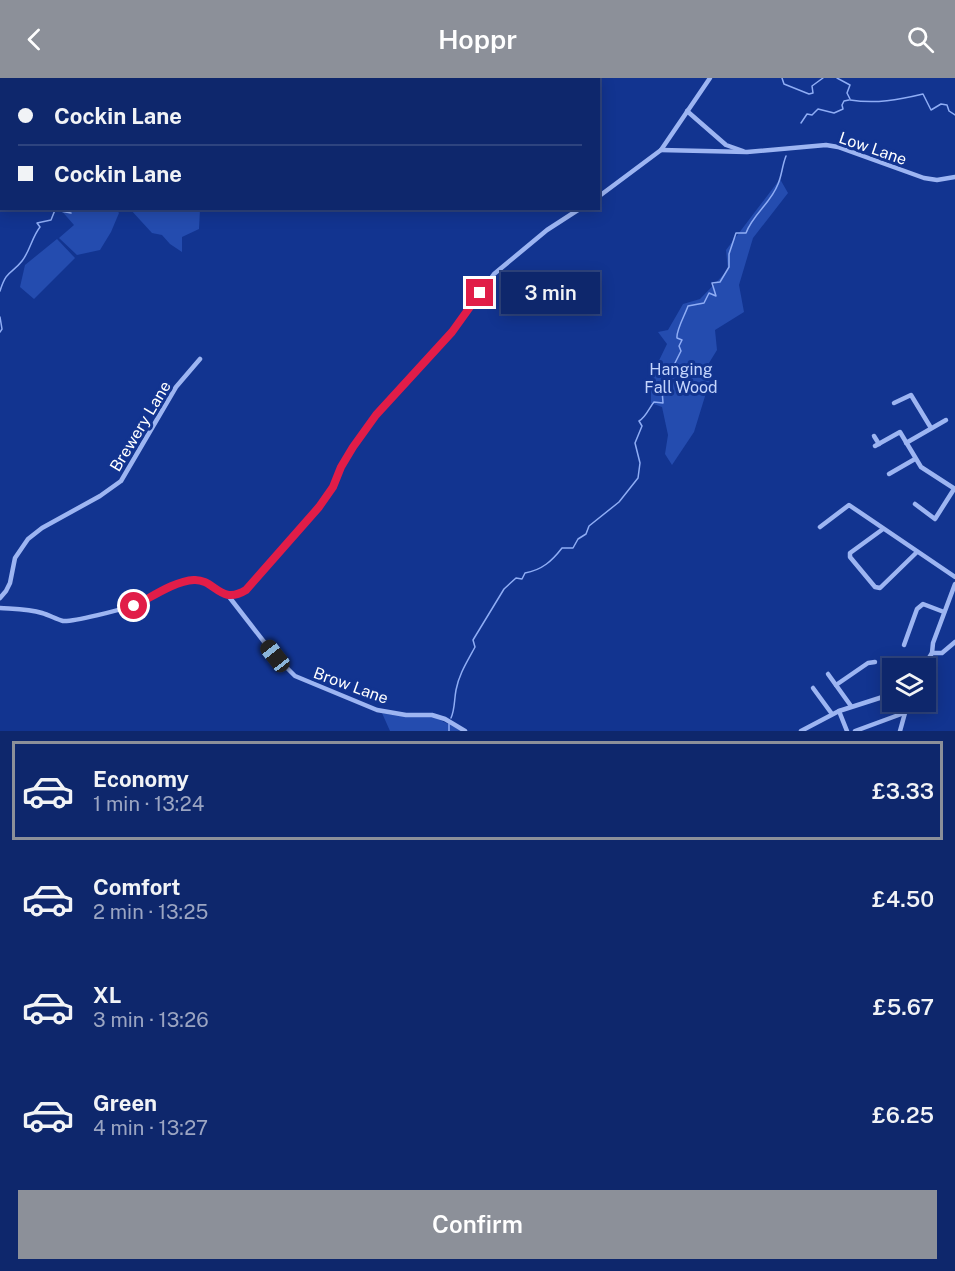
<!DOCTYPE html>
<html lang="en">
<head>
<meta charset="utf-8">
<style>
	body { margin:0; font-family:"Public Sans",sans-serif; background:#1c3374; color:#f1f3f6; height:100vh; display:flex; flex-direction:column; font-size:22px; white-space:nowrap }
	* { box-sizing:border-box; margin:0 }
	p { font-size:20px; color:#9ba5c2 }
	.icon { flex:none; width:33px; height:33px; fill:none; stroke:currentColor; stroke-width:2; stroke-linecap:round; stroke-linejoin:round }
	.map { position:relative; height:653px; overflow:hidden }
	.drawer { display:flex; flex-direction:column; background:#0e276c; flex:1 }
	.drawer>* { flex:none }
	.guide { position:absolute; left:0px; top:0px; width:600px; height:132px; box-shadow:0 3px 15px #0003,0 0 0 2px #2e447f; display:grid; align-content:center; height:132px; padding:0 18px; background:#0e276c }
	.tools { position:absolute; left:882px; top:580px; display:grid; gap:12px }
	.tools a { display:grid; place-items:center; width:54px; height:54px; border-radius:0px; background:#0e276c; box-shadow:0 3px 15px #0003,0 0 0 2px #2e447f; font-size:30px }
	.end { position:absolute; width:27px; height:27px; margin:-14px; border:8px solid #e11d48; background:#fff; box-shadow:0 0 0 3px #fff }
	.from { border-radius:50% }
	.bubble { position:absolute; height:42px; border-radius:0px; background:#0e276c; box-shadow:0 3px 15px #0003,0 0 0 2px #2e447f; font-size:20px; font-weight:600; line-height:42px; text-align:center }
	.car { position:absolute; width:18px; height:36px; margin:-18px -9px; border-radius:8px; box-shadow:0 0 4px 2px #0007; background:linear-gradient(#222 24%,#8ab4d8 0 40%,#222 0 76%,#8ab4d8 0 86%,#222 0) }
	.guide b { display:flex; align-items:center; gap:21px; height:57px; font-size:22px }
	.guide b+b { border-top:2px solid #2e447f }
	.guide i { width:15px; height:15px; background:#f1f3f6 }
	ul { padding:10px 0 0; list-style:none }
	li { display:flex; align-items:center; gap:18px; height:99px; margin:0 12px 9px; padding:0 6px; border:3px solid transparent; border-radius:0px }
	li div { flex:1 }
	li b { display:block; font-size:22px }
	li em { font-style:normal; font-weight:600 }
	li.selected { border-color:#8c9099 }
	li>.icon { width:54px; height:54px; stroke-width:1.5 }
	.primary-button { display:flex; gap:12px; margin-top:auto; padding:12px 18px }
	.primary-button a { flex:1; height:69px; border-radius:0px; background:#8c9099; color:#fff; font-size:24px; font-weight:600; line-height:69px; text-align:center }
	header { display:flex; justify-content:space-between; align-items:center; height:78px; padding:0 18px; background:#8c9099; color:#fff; font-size:27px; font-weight:600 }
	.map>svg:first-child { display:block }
	.green { fill:#244caf }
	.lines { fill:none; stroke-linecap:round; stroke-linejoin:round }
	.stream { stroke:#8fadf5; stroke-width:1.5 }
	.street { stroke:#9db5f2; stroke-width:4.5 }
	.route { stroke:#e11d48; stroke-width:8 }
	.labels { text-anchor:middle; stroke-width:6; stroke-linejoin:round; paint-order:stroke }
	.street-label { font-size:16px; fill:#fff; stroke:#123490 }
	.park-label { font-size:16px; fill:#c4d5fd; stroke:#123490 }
</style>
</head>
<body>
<header><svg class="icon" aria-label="back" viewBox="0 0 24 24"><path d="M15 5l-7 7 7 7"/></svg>Hoppr<svg class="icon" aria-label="search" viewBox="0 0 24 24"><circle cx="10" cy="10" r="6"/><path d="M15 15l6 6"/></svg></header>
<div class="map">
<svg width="955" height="653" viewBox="0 0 955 653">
	<rect width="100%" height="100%" fill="#123490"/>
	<g class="green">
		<polygon points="780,101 788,115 753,160 739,207 744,234 715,252 717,272 709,285 710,302 694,354 672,387 665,376 668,357 662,329 651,325 651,299 667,266 658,254 668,252 683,226 700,221 728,192 726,172"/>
		<polygon points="60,131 116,131 119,135 111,154 100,172 77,177 59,160 74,147"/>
		<polygon points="130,131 200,131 199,151 182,159 182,174 170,166 162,157 152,155"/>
		<polygon points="57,161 75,180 34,221 20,209 25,187"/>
		<polygon points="382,635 393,637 434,639 462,653 390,653"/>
	</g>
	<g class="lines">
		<g class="stream">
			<polyline points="782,0 784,6 809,16 813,15 812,8 823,0"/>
			<polyline points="837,0 850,7 847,15 850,21"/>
			<polyline points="355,2 357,0"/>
			<path d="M 850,22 C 876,26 898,22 923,16 L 931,32 L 941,26 L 947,27 L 949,33 L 955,37"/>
			<polyline points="801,45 807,36 812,37 818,31 834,35 843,31 842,27 844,23 849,22"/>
			<path d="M 0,213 C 7,191 11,197 22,183 C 30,173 32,159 40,149 L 37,145 L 51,142 L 55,132 L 71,135"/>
			<polyline points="0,239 2,251 0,254"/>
			<path d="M 451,640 C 455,631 454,623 456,612 C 459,596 467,584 475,569 L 473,562 L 504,511 L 516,500 L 522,501 L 525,495 C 542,492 552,483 562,470 L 573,470 L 578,461 L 586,456 L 589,448 L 619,424 L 638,400 L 640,385 L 635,365 L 642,348 L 639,343 C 646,339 649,330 654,324 L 663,325 L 662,312 L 669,307 L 667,296 L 673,289 L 681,273 L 679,268 L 682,262 L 677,260 C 676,252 685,237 688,228 L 704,225 L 709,215 L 716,218 L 712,205 L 720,204 L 729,189 L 729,176 L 736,155 L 746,155 C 753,136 771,125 778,106 C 782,97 782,88 786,78"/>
			<polyline points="449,646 449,653"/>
		</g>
		<g class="street">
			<polyline points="213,2 217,0"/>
			<polyline points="0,26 2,26"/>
			<polyline points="687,33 726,67 743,73"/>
			<polyline points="661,72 747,74 826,67 838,69 924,100 937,102 955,99"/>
			<polyline points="598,119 661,72 710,0"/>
			<polyline points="894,325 911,317 931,350"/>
			<polyline points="874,358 879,366"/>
			<polyline points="906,365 946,342"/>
			<polyline points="875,368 900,354 921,389 955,411"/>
			<polyline points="889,396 915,381"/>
			<polyline points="915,426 935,441 954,411"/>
			<polyline points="820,449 849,427 955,499"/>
			<polyline points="883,451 850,475 850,479 875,509 880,510 917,474"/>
			<polyline points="230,517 230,520 275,578 295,598 377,632 406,637 432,637 445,641 465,653"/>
			<polyline points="0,520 6,513 10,505 15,480 28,461 42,450 100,418 121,403 176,309 200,281"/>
			<path d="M 0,530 C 13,531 29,531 42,535 C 49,537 56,541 63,543 C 73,544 120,532 131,528 C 153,522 173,501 195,501 C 215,501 219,528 246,512 L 319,429 L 333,409 L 341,389 L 353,369 L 376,337 L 452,253 L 494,196 L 547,152 L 581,130"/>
			<polyline points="904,567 917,531 923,526 944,534"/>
			<polyline points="932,575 942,575 955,564"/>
			<polyline points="910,588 914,591"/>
			<polyline points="922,591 932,575 933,565 955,506"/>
			<polyline points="828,596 851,628"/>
			<polyline points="836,607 868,585 875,584"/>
			<polyline points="813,610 832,636"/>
			<polyline points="839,633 847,653"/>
			<polyline points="801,653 839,633 892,616"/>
			<polyline points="855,653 904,635"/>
			<polyline points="900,653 908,624"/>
		</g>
	</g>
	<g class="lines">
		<path class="route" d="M 134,528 C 152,519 174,503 194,502 C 215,501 220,528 246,512 L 319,429 L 333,409 L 341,389 L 353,369 L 376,337 L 452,254 L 480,215"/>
	</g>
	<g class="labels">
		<g class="street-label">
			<text transform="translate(873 70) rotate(19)" y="6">Low Lane</text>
			<text transform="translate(140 348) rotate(-59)" y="6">Brewery Lane</text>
			<text transform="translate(351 607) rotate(20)" y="6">Brow Lane</text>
		</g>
		<g class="park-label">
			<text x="681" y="297">Hanging<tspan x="681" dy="18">Fall Wood</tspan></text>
		</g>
	</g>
</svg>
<div class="tools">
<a><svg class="icon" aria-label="layers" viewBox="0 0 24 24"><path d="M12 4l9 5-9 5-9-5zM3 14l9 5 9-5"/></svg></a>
</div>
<i class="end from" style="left:134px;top:528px"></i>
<i class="end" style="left:480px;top:215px"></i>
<div class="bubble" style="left:501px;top:194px;width:99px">3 min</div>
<i class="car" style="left:275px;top:578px;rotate:322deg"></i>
<div class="guide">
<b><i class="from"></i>Cockin Lane</b>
<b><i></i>Cockin Lane</b>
</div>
</div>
<section class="drawer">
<ul>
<li class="selected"><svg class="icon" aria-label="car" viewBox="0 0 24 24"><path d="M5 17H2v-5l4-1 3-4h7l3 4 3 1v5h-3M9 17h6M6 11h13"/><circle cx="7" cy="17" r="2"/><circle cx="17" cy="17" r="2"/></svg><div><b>Economy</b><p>1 min · 13:24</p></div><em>£3.33</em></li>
<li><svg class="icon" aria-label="car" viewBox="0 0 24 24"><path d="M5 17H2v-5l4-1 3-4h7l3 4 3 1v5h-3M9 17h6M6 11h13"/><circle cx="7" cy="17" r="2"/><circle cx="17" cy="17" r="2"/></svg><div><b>Comfort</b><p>2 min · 13:25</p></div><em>£4.50</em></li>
<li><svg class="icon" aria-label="car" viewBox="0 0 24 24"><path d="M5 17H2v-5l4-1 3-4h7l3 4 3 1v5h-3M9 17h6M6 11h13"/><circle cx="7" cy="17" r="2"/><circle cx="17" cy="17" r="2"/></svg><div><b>XL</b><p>3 min · 13:26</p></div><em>£5.67</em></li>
<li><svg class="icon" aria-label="car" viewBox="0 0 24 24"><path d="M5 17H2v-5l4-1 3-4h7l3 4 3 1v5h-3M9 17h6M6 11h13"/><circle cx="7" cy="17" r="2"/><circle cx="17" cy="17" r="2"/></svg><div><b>Green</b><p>4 min · 13:27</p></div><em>£6.25</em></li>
</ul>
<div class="primary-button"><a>Confirm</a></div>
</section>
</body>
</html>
